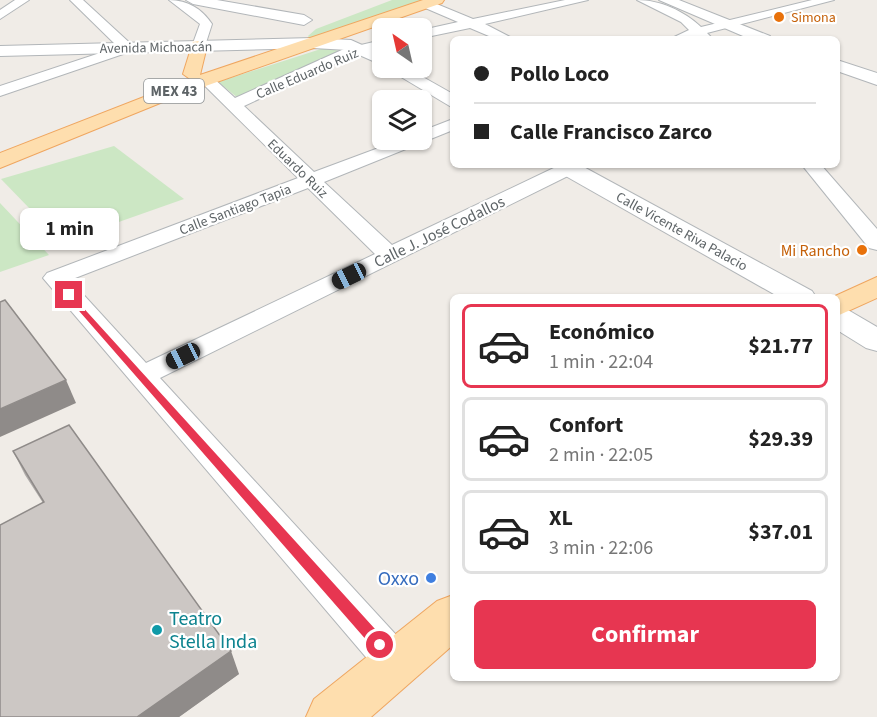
<!DOCTYPE html>
<html lang="es">
<head>
<meta charset="utf-8">
<style>
	body { margin:0; font-family:"Source Sans 3",sans-serif; background:#f6f6f6; color:#222; height:100vh; display:flex; flex-direction:column; font-size:22px; white-space:nowrap }
	* { box-sizing:border-box; margin:0 }
	p { font-size:20px; color:#767676 }
	.icon { flex:none; width:33px; height:33px; fill:none; stroke:currentColor; stroke-width:2; stroke-linecap:round; stroke-linejoin:round }
	.map { position:relative; flex:1; overflow:hidden }
	.side { position:absolute; left:450px; top:294px; width:390px; height:387px; display:flex; flex-direction:column; background:#fff; border-radius:9px; box-shadow:0 2px 4px #0004 }
	.side>* { flex:none }
	.guide { position:absolute; left:450px; top:36px; width:390px; height:132px; border-radius:9px; box-shadow:0 2px 4px #0004; display:grid; align-content:center; height:132px; padding:0 24px; background:#fff }
	.needle { width:39px; rotate:326deg }
	.fabs { position:absolute; left:372px; top:18px; display:grid; gap:12px }
	.fabs a { display:grid; place-items:center; width:60px; height:60px; border-radius:9px; background:#fff; box-shadow:0 2px 4px #0004; font-size:30px }
	.end { position:absolute; width:27px; height:27px; margin:-14px; border:8px solid #e73651; background:#fff; box-shadow:0 0 0 3px #fff }
	.from { border-radius:50% }
	.bubble { position:absolute; height:42px; border-radius:9px; background:#fff; box-shadow:0 2px 4px #0004; font-size:20px; font-weight:700; line-height:42px; text-align:center }
	.car { position:absolute; width:18px; height:36px; margin:-18px -9px; border-radius:8px; box-shadow:0 0 4px 2px #0007; background:linear-gradient(#222 24%,#8ab4d8 0 40%,#222 0 76%,#8ab4d8 0 86%,#222 0) }
	.guide b { display:flex; align-items:center; gap:21px; height:57px; font-size:22px }
	.guide b+b { border-top:2px solid #e0e0e0 }
	.guide i { width:15px; height:15px; background:#222 }
	ul { padding:10px 0 0; list-style:none }
	li { display:flex; align-items:center; gap:18px; height:84px; margin:0 12px 9px; padding:0 12px; border:3px solid #e0e0e0; border-radius:9px }
	li div { flex:1 }
	li b { display:block; font-size:22px }
	li em { font-style:normal; font-weight:700 }
	li.on { border-color:#e73651 }
	li>.icon { width:54px; height:54px; stroke-width:1.5 }
	.action { display:flex; gap:12px; margin-top:auto; padding:12px 24px }
	.action a { flex:1; height:69px; border-radius:9px; background:#e73651; color:#fff; font-size:24px; font-weight:700; line-height:69px; text-align:center }
	.map>svg:first-child { display:block }
	.green { fill:#cce7c4 }
	.lines { fill:none; stroke-linecap:round; stroke-linejoin:round }
	.minor-casing { stroke:#b2b6b9; stroke-width:2 }
	.tertiary-casing { stroke:#b2b6b9; stroke-width:2 }
	.primary-casing { stroke:#efa660; stroke-width:2 }
	.minor { fill:#fff; fill-rule:evenodd }
	.tertiary { fill:#fff; fill-rule:evenodd }
	.primary { fill:#fedeae; fill-rule:evenodd }
	.wall { fill:#afaba9 }
	.shaded-wall { fill:#8f8b89 }
	.building { fill:#ccc7c4; stroke:#8f8b89; stroke-width:1.5 }
	.route { fill:#e73651 }
	.food-dot { fill:#e8710a; stroke:#fff; stroke-width:2 }
	.shop-dot { fill:#3f7fe0; stroke:#fff; stroke-width:2 }
	.culture-dot { fill:#0f9aa8; stroke:#fff; stroke-width:2 }
	.labels { text-anchor:middle; stroke-width:4.5; stroke-linejoin:round; paint-order:stroke }
	.far-food-label { font-size:14px; fill:#c56008; stroke:#fff; text-anchor:start }
	.far-street-label { font-size:14px; fill:#5e6467; stroke:#fff }
	.shield { fill:#fff; stroke:#8e9295; stroke-width:1.5 }
	.shield-label { font-size:15px; font-weight:bold; fill:#5e6467 }
	.street-label { font-size:16px; fill:#5e6467; stroke:#fff }
	.food-label { font-size:16px; fill:#c56008; stroke:#fff; text-anchor:end }
	.near-shop-label { font-size:20px; fill:#366cbe; stroke:#fff; text-anchor:end }
	.near-culture-label { font-size:20px; fill:#0d838f; stroke:#fff; text-anchor:start }
</style>
</head>
<body>
<div class="map">
<svg width="877" height="717" viewBox="0 0 877 717">
	<rect width="100%" height="100%" fill="#f0ece7"/>
	<g class="green">
		<polygon points="392,0 428,0 310,39 308,36 316,29"/>
		<polygon points="324,48 341,51 238,98 218,82"/>
		<polygon points="114,146 184,199 62,242 1,179"/>
		<polygon points="0,203 49,255 0,272"/>
	</g>
	<g class="lines">
		<g class="minor-casing">
			<g id="minor">
				<polygon points="15,0 29,0 0,19 0,10"/>
				<polygon points="70,0 83,0 132,45 132,51 0,96 0,86 118,47"/>
				<path d="M 169,0 C 188,0 202,9 212,24 L 204,49 L 194,49 L 192,46 L 200,24 Z"/>
				<polygon points="427,0 473,19 565,0 588,0 485,24 514,39 496,39 470,28 422,38 422,30 458,22 423,7 421,4"/>
				<path d="M 637,0 C 660,0 684,11 701,27 L 812,0 L 834,0 L 707,33 L 713,39 L 696,37 L 670,39 L 689,30 L 681,22 Z"/>
				<path d="M 382,40 L 382,48 L 354,55 L 244,106 L 314,172 L 400,140 L 422,140 L 422,131 L 453,119 L 453,130 L 324,182 L 392,245 L 560,165 L 584,165 L 582,169 L 160,378 L 410,650 L 416,663 L 410,676 L 396,682 L 382,676 L 43,278 L 47,273 L 298,178 L 201,82 L 198,79 L 201,76 L 211,76 L 235,98 L 344,49 ZM 308,188 L 375,254 L 146,363 L 70,280 Z"/>
				<polygon points="802,165 821,165 877,229 877,250 869,248"/>
			</g>
		</g>
		<g class="tertiary-casing">
			<g id="tertiary">
				<polygon points="186,0 217,0 304,15 312,20 304,25 193,4"/>
				<polygon points="659,0 679,0 770,36 772,39 750,39"/>
				<polygon points="313,38 351,40 382,54 382,65 348,50 313,48 0,56 0,46"/>
				<polygon points="837,60 877,73 877,85 837,71"/>
				<polygon points="386,68 407,68 453,94 453,108"/>
				<polygon points="552,165 580,165 812,291 816,297 779,297 555,170"/>
				<polygon points="837,308 848,310 877,327 877,351 866,348 837,330"/>
			</g>
		</g>
		<g class="primary-casing">
			<g id="primary">
				<polygon points="423,0 444,0 442,3 180,95 0,168 0,153 190,79 183,74 193,42 199,41 207,46 200,75"/>
				<polygon points="877,277 877,298 837,316 837,297 833,297"/>
				<polygon points="453,595 453,645 371,717 306,717 314,699 437,601"/>
			</g>
		</g>
		<use href="#minor" class="minor"/>
		<use href="#tertiary" class="tertiary"/>
		<use href="#primary" class="primary"/>
	</g>
	<polygon class="wall" points="13,451 239,674 179,717 0,717 43,503 25,475"/>
	<g class="shaded-wall">
		<polygon points="66,380 76,403 0,437 0,409"/>
		<polygon points="231,651 239,674 179,717 137,717"/>
	</g>
	<g class="building">
		<polygon points="5,300 66,380 0,409 0,302"/>
		<polygon points="69,425 231,651 137,717 0,717 0,525 44,502 13,451"/>
	</g>
	<polygon class="route" points="69,292 385,640 385,650 375,650 66,296 65,295"/>
	<g class="food-dot">
		<circle cx="779" cy="17" r="6"/>
		<circle cx="862" cy="250" r="6"/>
	</g>
	<circle class="shop-dot" cx="431" cy="578" r="6"/>
	<circle class="culture-dot" cx="157" cy="630" r="6"/>
	<g class="labels">
		<g class="far-food-label">
			<text x="791" y="22">Simona</text>
		</g>
		<g class="far-street-label">
			<text transform="translate(156 47) rotate(-1)" y="5">Avenida Michoacán</text>
			<text transform="translate(307 73) rotate(-23)" y="5">Calle Eduardo Ruiz</text>
			<text transform="translate(298 168) rotate(44)" y="5">Eduardo Ruiz</text>
			<text transform="translate(235 209) rotate(-21)" y="5">Calle Santiago Tapia</text>
			<text transform="translate(682 231) rotate(29)" y="5">Calle Vicente Riva Palacio</text>
		</g>
		<rect class="shield" x="144" y="79" width="60" height="24" rx="4.5"/>
		<g class="shield-label">
			<text x="174" y="96">MEX 43</text>
		</g>
		<g class="street-label">
			<text transform="translate(439 231) rotate(-26)" y="6">Calle J. José Codallos</text>
		</g>
		<g class="food-label">
			<text x="850" y="256">Mi Rancho</text>
		</g>
		<g class="near-shop-label">
			<text x="419" y="585">Oxxo</text>
		</g>
		<g class="near-culture-label">
			<text x="169" y="625">Teatro<tspan x="169" dy="23">Stella Inda</tspan></text>
		</g>
	</g>
</svg>
<div class="fabs">
<a><svg class="needle" viewBox="-14 -14 28 28"><path d="M0-13l5 13h-10z" fill="#e53935"/><path d="M0 13l5-13h-10z" fill="#767676"/></svg></a>
<a><svg class="icon" aria-label="layers" viewBox="0 0 24 24"><path d="M12 4l9 5-9 5-9-5zM3 14l9 5 9-5"/></svg></a>
</div>
<i class="end from" style="left:380px;top:645px"></i>
<i class="end" style="left:69px;top:295px"></i>
<div class="bubble" style="left:20px;top:208px;width:99px">1 min</div>
<i class="car" style="left:349px;top:276px;rotate:244deg"></i>
<i class="car" style="left:183px;top:356px;rotate:244deg"></i>
<div class="guide">
<b><i class="from"></i>Pollo Loco</b>
<b><i></i>Calle Francisco Zarco</b>
</div>
<section class="side">
<ul>
<li class="on"><svg class="icon" aria-label="car" viewBox="0 0 24 24"><path d="M5 17H2v-5l4-1 3-4h7l3 4 3 1v5h-3M9 17h6M6 11h13"/><circle cx="7" cy="17" r="2"/><circle cx="17" cy="17" r="2"/></svg><div><b>Económico</b><p>1 min · 22:04</p></div><em>$21.77</em></li>
<li><svg class="icon" aria-label="car" viewBox="0 0 24 24"><path d="M5 17H2v-5l4-1 3-4h7l3 4 3 1v5h-3M9 17h6M6 11h13"/><circle cx="7" cy="17" r="2"/><circle cx="17" cy="17" r="2"/></svg><div><b>Confort</b><p>2 min · 22:05</p></div><em>$29.39</em></li>
<li><svg class="icon" aria-label="car" viewBox="0 0 24 24"><path d="M5 17H2v-5l4-1 3-4h7l3 4 3 1v5h-3M9 17h6M6 11h13"/><circle cx="7" cy="17" r="2"/><circle cx="17" cy="17" r="2"/></svg><div><b>XL</b><p>3 min · 22:06</p></div><em>$37.01</em></li>
</ul>
<div class="action"><a>Confirmar</a></div>
</section>
</div>
</body>
</html>
